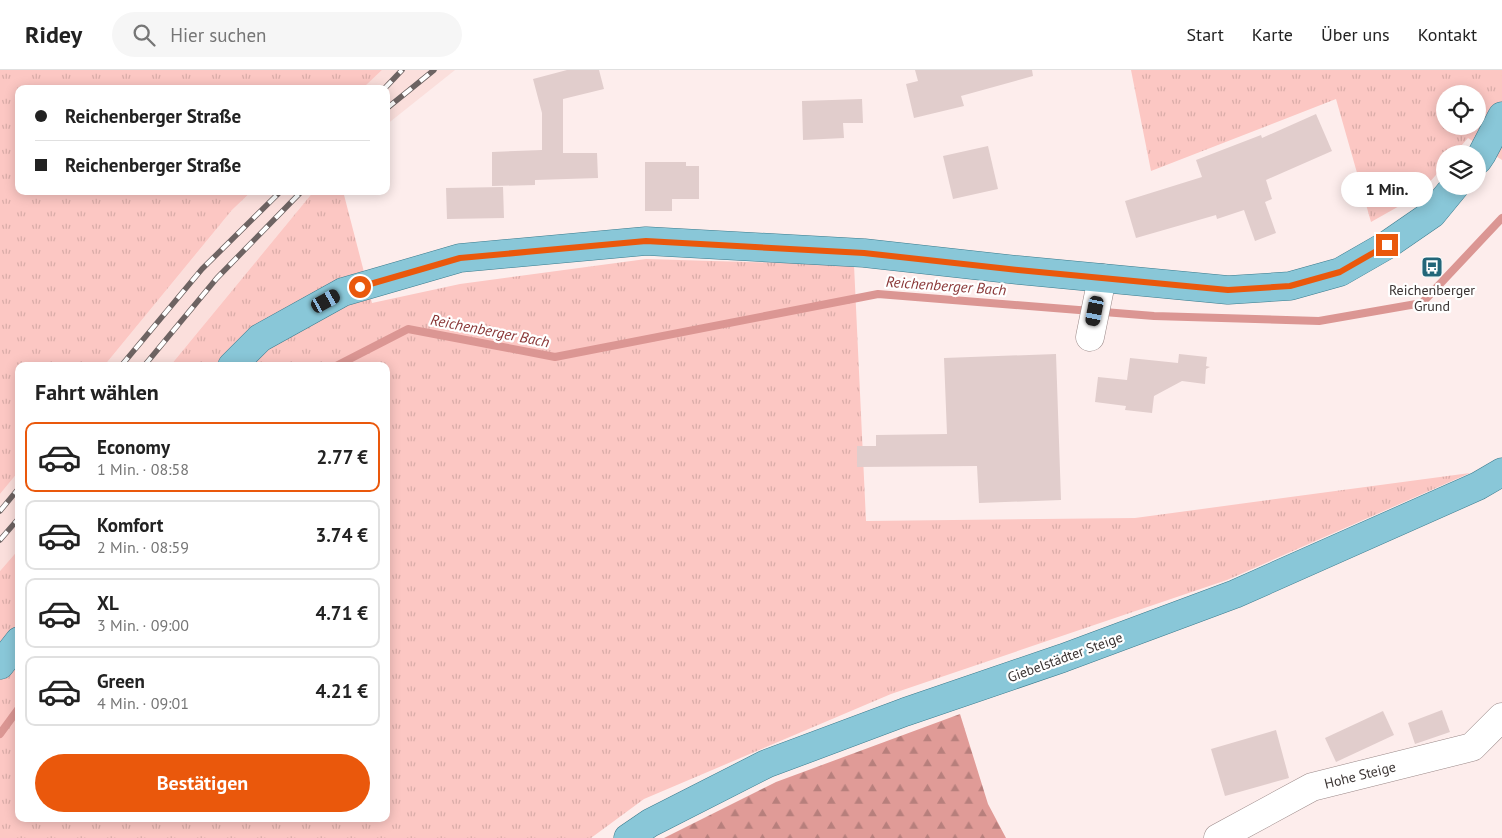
<!DOCTYPE html>
<html lang="de">
<head>
<meta charset="utf-8">
<style>
	body { margin:0; font-family:"PT Sans",sans-serif; background:#f6f6f6; color:#222; height:100vh; display:flex; flex-direction:column; font-size:19px; white-space:nowrap }
	* { box-sizing:border-box; margin:0 }
	p { font-size:16px; color:#767676 }
	.icon { flex:none; width:28px; height:28px; fill:none; stroke:currentColor; stroke-width:2; stroke-linecap:round; stroke-linejoin:round }
	.map { position:relative; flex:1; overflow:hidden }
	.panel { position:absolute; left:15px; top:292px; width:375px; height:460px; display:flex; flex-direction:column; background:#fff; border-radius:10px; box-shadow:0 2px 12px #0003 }
	.panel>* { flex:none }
	.guide { position:absolute; left:15px; top:15px; width:375px; height:110px; border-radius:10px; box-shadow:0 2px 12px #0003; display:grid; align-content:center; height:110px; padding:0 20px; background:#fff }
	.controls { position:absolute; left:1436px; top:15px; display:grid; gap:10px }
	.controls a { display:grid; place-items:center; width:50px; height:50px; border-radius:50%; background:#fff; box-shadow:0 2px 12px #0003; font-size:25px }
	.end { position:absolute; width:22px; height:22px; margin:-11px; border:6px solid #ea580c; background:#fff; box-shadow:0 0 0 2px #fff }
	.from { border-radius:50% }
	.bubble { position:absolute; height:35px; border-radius:18px; background:#fff; box-shadow:0 2px 12px #0003; font-size:16px; font-weight:700; line-height:35px; text-align:center }
	.car { position:absolute; width:15px; height:30px; margin:-15px -8px; border-radius:6px; box-shadow:0 0 4px 1px #0007; background:linear-gradient(#222 24%,#8ab4d8 0 40%,#222 0 76%,#8ab4d8 0 86%,#222 0) }
	.guide b { display:flex; align-items:center; gap:18px; height:48px; font-size:19px }
	.guide b+b { border-top:1px solid #e0e0e0 }
	.guide i { width:12px; height:12px; background:#222 }
	ul { padding:0; list-style:none }
	li { display:flex; align-items:center; gap:15px; height:70px; margin:0 10px 8px; padding:0 10px; border:2px solid #e0e0e0; border-radius:10px }
	li div { flex:1 }
	li b { display:block; font-size:19px }
	li em { font-style:normal; font-weight:700 }
	li.active { border-color:#ea580c }
	li>.icon { width:45px; height:45px; stroke-width:1.5 }
	h2 { padding:0 20px; font-size:22px; line-height:60px }
	.primary-button { display:flex; gap:10px; margin-top:auto; padding:10px 20px }
	.primary-button a { flex:1; height:58px; border-radius:30px; background:#ea580c; color:#fff; font-size:20px; font-weight:700; line-height:58px; text-align:center }
	header { display:flex; align-items:center; gap:30px; box-sizing:border-box; height:70px; padding:0 25px; background:#fff; border-bottom:1px solid #e0e0e0 }
	header strong { font-size:24px }
	nav { display:flex; gap:28px; margin-inline-start:auto; font-size:18px }
	.search { width:350px; height:45px; background:#f6f6f6; display:flex; align-items:center; gap:12px; box-sizing:border-box; padding:0 18px; border-radius:28px; color:#767676; font-size:19px }
	.map>svg:first-child { display:block }
	.built { fill:#fbdfdc }
	.grass { fill:url(#grass-tufts); fill-rule:evenodd }
	.forest { fill:url(#forest-firs) }
	.lines { fill:none; stroke-linecap:round; stroke-linejoin:round }
	.stream { stroke:#db9693; stroke-width:8 }
	.building { fill:#e1cdcc }
	.minor-casing { stroke:#9b8988; stroke-width:29 }
	.major-casing { stroke:#3b7b8d; stroke-width:29 }
	.minor { stroke:#fff; stroke-width:28 }
	.major { stroke:#89c7d8; stroke-width:28 }
	.rail-casing { stroke:#6d6362; stroke-width:5.5 }
	.rail { stroke:#fff; stroke-width:4; stroke-dasharray:11; stroke-linecap:butt }
	.route { stroke:#ea580c; stroke-width:6 }
	.labels { text-anchor:middle; stroke-width:4.5; stroke-linejoin:round; paint-order:stroke }
	.poi-label { font-size:14px; fill:#3b3433; stroke:#fff }
	.street-label { font-size:14px; fill:#3b3433; stroke:#fff }
	.water-label { font-size:15px; font-style:italic; fill:#893636; stroke:#fff }
</style>
</head>
<body>
<header>
<strong>Ridey</strong>
<div class="search"><svg class="icon" aria-label="search" viewBox="0 0 24 24"><circle cx="10" cy="10" r="6"/><path d="M15 15l6 6"/></svg>Hier suchen</div>
<nav><a>Start</a><a>Karte</a><a>Über uns</a><a>Kontakt</a></nav>
</header>
<div class="map">
<svg width="1502" height="768" viewBox="0 0 1502 768">
	<defs>
		<pattern id="grass-tufts" width="24" height="20" patternUnits="userSpaceOnUse" patternTransform="scale(1.25)"><rect width="24" height="20" fill="#fcc7c3"/><path d="M3 7l-1-3M5 7V3M7 7l1-3M15 17l-1-3M17 17v-4M19 17l1-3" fill="none" stroke="#d9aca8"/></pattern>
		<pattern id="forest-firs" width="22" height="20" patternUnits="userSpaceOnUse" patternTransform="scale(1.25)"><rect width="22" height="20" fill="#e09b97"/><path d="M5 1l3.5 6h-7zM16 11l3.5 6h-7z" fill="#b77f7c"/></pattern>
	</defs>
	<rect width="100%" height="100%" fill="#fdedec"/>
	<g class="built">
		<polygon points="382,0 455,0 386,55 386,19 362,19"/>
		<polygon points="252,121 314,121 170,296 104,296 232,140"/>
		<polygon points="19,401 19,479 0,501 0,424"/>
	</g>
	<g class="grass">
		<polygon points="0,0 382,0 362,19 19,19 19,121 252,121 232,140 104,296 19,296 19,401 0,424"/>
		<path d="M 1131,0 L 1502,0 L 1502,90 L 1468,68 L 1454,84 L 1445,84 L 1445,95 L 1417,126 L 1371,152 L 1336,29 L 1151,101 ZM 1445,24 L 1478,24 L 1478,56 L 1445,56 Z"/>
		<polygon points="314,121 343,121 372,233 460,214 646,189 854,195 866,451 1135,448 1470,403 1227,510 891,624 644,729 591,768 0,768 0,501 19,479 19,749 386,749 386,296 170,296"/>
	</g>
	<polygon class="forest" points="960,644 988,734 1006,768 664,768 776,712"/>
	<g class="lines">
		<g class="stream">
			<polyline points="336,296 408,259 555,287 878,224 1154,246 1319,251 1422,233 1502,148"/>
			<polyline points="0,664 19,638"/>
		</g>
	</g>
	<g class="building">
		<polygon points="567,0 599,0 604,19 563,29 563,83 597,83 598,108 535,110 535,115 492,116 492,82 542,80 542,43 533,9"/>
		<polygon points="915,0 1032,0 1033,6 961,26 964,36 914,48 906,14 918,11"/>
		<polygon points="862,29 863,53 843,53 844,68 803,70 802,31"/>
		<polygon points="1316,44 1332,81 1266,110 1272,129 1265,132 1276,163 1255,171 1244,140 1217,149 1216,145 1136,168 1125,131 1202,107 1196,90 1261,65 1262,68"/>
		<polygon points="988,76 998,119 953,129 943,86"/>
		<polygon points="645,92 686,92 686,96 699,96 699,129 672,129 672,141 645,141"/>
		<polygon points="503,117 504,148 447,149 446,118"/>
		<polygon points="1056,284 1061,430 979,433 977,396 857,397 857,376 876,376 876,365 947,364 944,288"/>
		<polygon points="1179,284 1207,287 1206,296 1210,297 1206,299 1205,314 1182,311 1154,326 1152,343 1125,340 1126,336 1095,332 1098,307 1127,310 1130,288 1178,293"/>
		<polygon points="1442,640 1450,662 1415,674 1408,653"/>
		<polygon points="1383,641 1394,665 1336,692 1325,668"/>
		<polygon points="1276,660 1289,708 1225,726 1211,679"/>
	</g>
	<g class="lines">
		<g class="minor-casing">
			<g id="minor">
				<polyline points="1090,267 1102,208"/>
				<polyline points="1218,768 1312,717 1472,677 1502,647"/>
			</g>
		</g>
		<g class="major-casing">
			<g id="major">
				<polyline points="1478,90 1482,84 1502,46"/>
				<polyline points="232,296 260,268 343,222 460,188 646,171 864,183 1018,200 1228,220 1290,216 1340,202 1387,175 1432,144 1455,116"/>
				<polyline points="0,595 19,571"/>
				<polyline points="628,768 650,753 766,694 905,642 1063,588 1235,524 1478,416 1502,402"/>
			</g>
		</g>
		<use href="#minor" class="minor"/>
		<use href="#major" class="major"/>
		<g class="rail-casing">
			<g id="rail">
				<polyline points="384,19 402,0"/>
				<polyline points="386,39 434,0"/>
				<polyline points="121,296 202,199 281,121"/>
				<polyline points="144,296 217,208 302,121"/>
				<polyline points="0,441 19,418"/>
				<polyline points="0,470 19,448"/>
			</g>
		</g>
		<use href="#rail" class="rail"/>
	</g>
	<g class="lines">
		<polyline class="route" points="360,217 460,188 646,171 864,183 1018,200 1228,220 1290,216 1340,202 1387,175"/>
	</g>
	<defs>
		<g id="bus-square" transform="scale(1.125)"><rect x="-9" y="-9" width="18" height="18" rx="4" fill="#236679" stroke="#fff"/><path d="M-5-6H5V4H4V6H2V4H-2V6H-4V4H-5ZM-3.5-4V0h7V-4ZM-3.5 1.2v1.5H-2V1.2ZM2 1.2v1.5H3.5V1.2Z" fill="#fff"/></g>
	</defs>
	<g fill-rule="evenodd">
		<use href="#bus-square" x="1432" y="197"/>
	</g>
	<g class="labels">
		<g class="poi-label">
			<text x="1432" y="225">Reichenberger<tspan x="1432" dy="16">Grund</tspan></text>
		</g>
		<g class="street-label">
			<text transform="translate(1065 587) rotate(-20)" y="5">Giebelstädter Steige</text>
			<text transform="translate(1360 705) rotate(-14)" y="5">Hohe Steige</text>
		</g>
		<g class="water-label">
			<text transform="translate(946 216) rotate(4)" y="5">Reichenberger Bach</text>
			<text transform="translate(490 261) rotate(11)" y="5">Reichenberger Bach</text>
		</g>
	</g>
</svg>
<div class="controls">
<a><svg class="icon" aria-label="locate" viewBox="0 0 24 24"><circle cx="12" cy="12" r="6"/><path d="M12 2v4M12 18v4M2 12h4M18 12h4"/></svg></a>
<a><svg class="icon" aria-label="layers" viewBox="0 0 24 24"><path d="M12 4l9 5-9 5-9-5zM3 14l9 5 9-5"/></svg></a>
</div>
<i class="end from" style="left:360px;top:217px"></i>
<i class="end" style="left:1387px;top:175px"></i>
<div class="bubble" style="left:1341px;top:102px;width:92px">1 Min.</div>
<i class="car" style="left:326px;top:231px;rotate:61deg"></i>
<i class="car" style="left:1095px;top:241px;rotate:191deg"></i>
<div class="guide">
<b><i class="from"></i>Reichenberger Straße</b>
<b><i></i>Reichenberger Straße</b>
</div>
<section class="panel">
<h2>Fahrt wählen</h2>
<ul>
<li class="active"><svg class="icon" aria-label="car" viewBox="0 0 24 24"><path d="M5 17H2v-5l4-1 3-4h7l3 4 3 1v5h-3M9 17h6M6 11h13"/><circle cx="7" cy="17" r="2"/><circle cx="17" cy="17" r="2"/></svg><div><b>Economy</b><p>1 Min. · 08:58</p></div><em>2.77 €</em></li>
<li><svg class="icon" aria-label="car" viewBox="0 0 24 24"><path d="M5 17H2v-5l4-1 3-4h7l3 4 3 1v5h-3M9 17h6M6 11h13"/><circle cx="7" cy="17" r="2"/><circle cx="17" cy="17" r="2"/></svg><div><b>Komfort</b><p>2 Min. · 08:59</p></div><em>3.74 €</em></li>
<li><svg class="icon" aria-label="car" viewBox="0 0 24 24"><path d="M5 17H2v-5l4-1 3-4h7l3 4 3 1v5h-3M9 17h6M6 11h13"/><circle cx="7" cy="17" r="2"/><circle cx="17" cy="17" r="2"/></svg><div><b>XL</b><p>3 Min. · 09:00</p></div><em>4.71 €</em></li>
<li><svg class="icon" aria-label="car" viewBox="0 0 24 24"><path d="M5 17H2v-5l4-1 3-4h7l3 4 3 1v5h-3M9 17h6M6 11h13"/><circle cx="7" cy="17" r="2"/><circle cx="17" cy="17" r="2"/></svg><div><b>Green</b><p>4 Min. · 09:01</p></div><em>4.21 €</em></li>
</ul>
<div class="primary-button"><a>Bestätigen</a></div>
</section>
</div>
</body>
</html>
